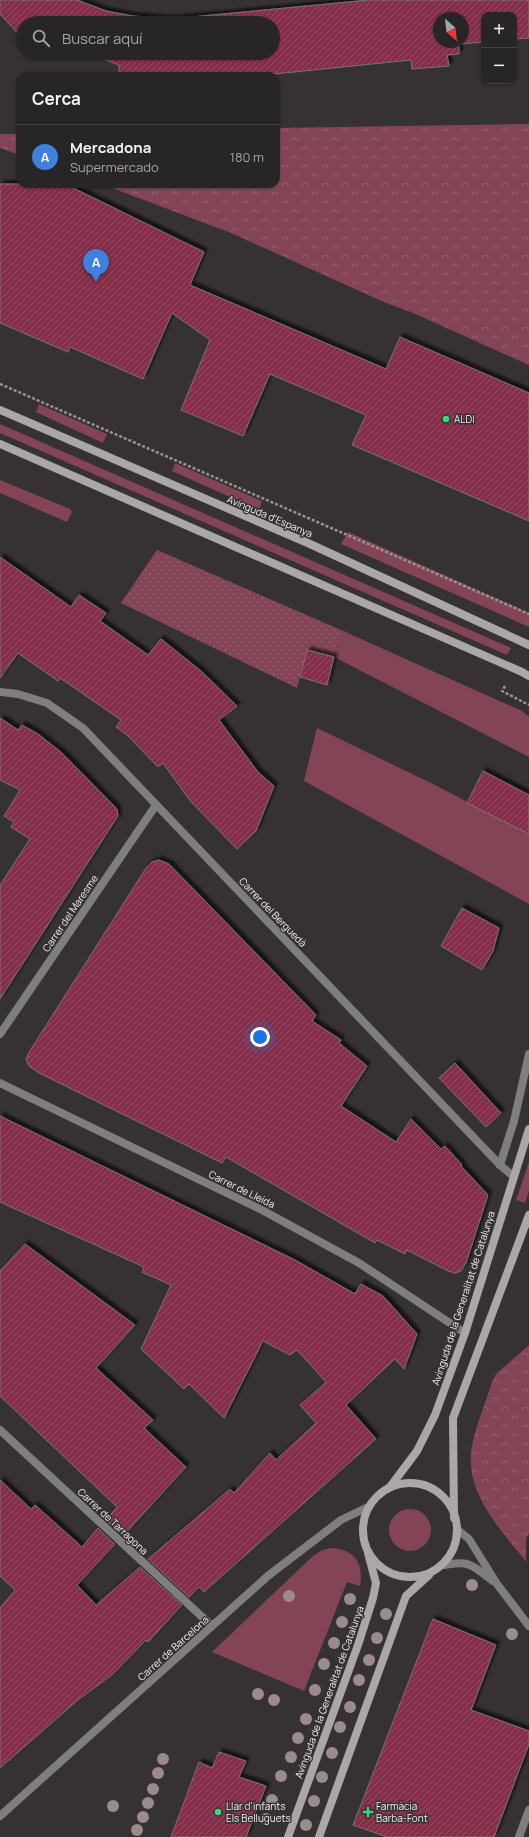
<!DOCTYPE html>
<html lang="es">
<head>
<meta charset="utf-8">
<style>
  :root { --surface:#282526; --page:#343132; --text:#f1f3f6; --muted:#a5a5a7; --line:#444243; --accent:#0b8043 }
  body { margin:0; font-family:Manrope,sans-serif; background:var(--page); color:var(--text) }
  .controls { position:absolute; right:12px; top:12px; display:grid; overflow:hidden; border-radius:8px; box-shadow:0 1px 3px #0004 }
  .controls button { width:36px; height:36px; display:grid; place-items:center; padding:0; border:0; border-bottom:1px solid var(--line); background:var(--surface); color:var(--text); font:20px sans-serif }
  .compass { position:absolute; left:433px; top:12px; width:36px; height:36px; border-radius:50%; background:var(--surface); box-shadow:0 1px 3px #0004; rotate:152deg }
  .you { position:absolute; left:260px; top:1037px; width:14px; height:14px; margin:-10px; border:3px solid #fff; border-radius:50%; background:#1a73e8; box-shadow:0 0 0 6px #1a73e833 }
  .badge { display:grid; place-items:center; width:26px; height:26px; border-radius:50%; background:var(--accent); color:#fff; font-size:13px; font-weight:700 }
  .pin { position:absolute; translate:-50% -33px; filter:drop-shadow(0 1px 2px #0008) }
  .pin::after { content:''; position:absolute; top:21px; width:14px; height:12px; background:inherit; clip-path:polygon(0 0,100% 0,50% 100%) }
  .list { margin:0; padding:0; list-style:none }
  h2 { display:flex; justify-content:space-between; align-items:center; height:52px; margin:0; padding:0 16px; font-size:17px }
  h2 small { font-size:13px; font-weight:400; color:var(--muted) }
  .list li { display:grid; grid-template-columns:26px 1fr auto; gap:12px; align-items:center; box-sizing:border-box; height:64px; padding:0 16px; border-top:1px solid var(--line) }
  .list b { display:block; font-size:15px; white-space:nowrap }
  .list p { margin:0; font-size:13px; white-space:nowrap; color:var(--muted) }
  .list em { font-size:13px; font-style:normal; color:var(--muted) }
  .icon { flex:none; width:22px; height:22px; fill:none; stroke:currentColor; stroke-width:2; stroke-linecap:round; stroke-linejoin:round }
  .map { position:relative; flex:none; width:529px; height:1837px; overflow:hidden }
  .search { position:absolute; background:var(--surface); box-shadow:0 1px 3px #0004; left:16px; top:16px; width:264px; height:44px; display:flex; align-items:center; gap:10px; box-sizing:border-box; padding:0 14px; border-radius:22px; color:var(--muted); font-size:15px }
  .panel { position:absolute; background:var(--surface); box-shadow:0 1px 3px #0004; left:16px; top:72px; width:264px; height:116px; border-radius:12px }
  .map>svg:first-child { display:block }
  .green { fill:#834556 }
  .forest { fill:url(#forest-crowns) }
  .garden { fill:url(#garden-dots) }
  .building { fill:url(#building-hatch); stroke:#797374; fill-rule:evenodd; filter:url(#shadow) }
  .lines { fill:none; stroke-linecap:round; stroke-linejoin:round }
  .path { stroke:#989495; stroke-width:2.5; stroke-dasharray:3 2; stroke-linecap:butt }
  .lane { stroke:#807d7e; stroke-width:8 }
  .street { stroke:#807d7e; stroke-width:8 }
  .secondary { stroke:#aba7a8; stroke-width:8 }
  .tree { fill:#9b8a8e }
  .poi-dot { fill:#3bd77e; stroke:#363132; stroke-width:1.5 }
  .labels { text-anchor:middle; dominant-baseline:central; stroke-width:3; stroke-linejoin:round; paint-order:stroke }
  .poi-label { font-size:10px; fill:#f1eeef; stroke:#363132; text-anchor:start }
  .street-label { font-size:10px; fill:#f1eeef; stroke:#363132 }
</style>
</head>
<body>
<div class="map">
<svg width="529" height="1837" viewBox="0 0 529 1837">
  <defs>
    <pattern id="forest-crowns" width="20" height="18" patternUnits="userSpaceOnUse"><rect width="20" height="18" fill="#834556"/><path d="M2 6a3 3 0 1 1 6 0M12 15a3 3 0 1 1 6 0" fill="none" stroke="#95606f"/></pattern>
    <pattern id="garden-dots" width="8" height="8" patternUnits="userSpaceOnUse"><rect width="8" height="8" fill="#834556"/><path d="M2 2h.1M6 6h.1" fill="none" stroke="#95606f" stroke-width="1.8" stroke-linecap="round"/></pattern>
    <pattern id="building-hatch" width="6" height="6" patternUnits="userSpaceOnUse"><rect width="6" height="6" fill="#852d4a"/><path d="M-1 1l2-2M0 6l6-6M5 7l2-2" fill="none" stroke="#974c64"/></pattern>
    <filter id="shadow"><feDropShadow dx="3.5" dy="-3.5" stdDeviation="1" flood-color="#0009"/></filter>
  </defs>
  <rect width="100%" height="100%" fill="#363132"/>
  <g class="green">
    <polygon points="39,404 107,434 103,443 36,412"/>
    <polygon points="0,424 511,648 507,655 0,433"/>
    <polygon points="175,463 262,501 259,510 172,471"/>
    <polygon points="0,480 70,509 72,512 67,522 0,493"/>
    <polygon points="348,532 529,613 529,627 341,544"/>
    <polygon points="341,630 522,711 529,717 529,757 334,657"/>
    <polygon points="317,728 433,784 529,834 529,904 304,781"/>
    <polygon points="529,1162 529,1191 525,1203 516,1200"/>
    <circle cx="410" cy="1530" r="21"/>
    <path d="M 331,1548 C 355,1549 364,1564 360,1586 L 347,1582 L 304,1691 L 212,1652 L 313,1556 L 322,1550 Z"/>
  </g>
  <g class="forest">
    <polygon points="529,124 529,365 411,312 386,303 231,233 102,184 276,184 276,128"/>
    <polygon points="0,134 20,134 20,155 0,148"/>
    <path d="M 529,1345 L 529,1534 L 526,1538 L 526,1562 C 499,1527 461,1490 473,1441 C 478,1421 486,1401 492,1382 L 496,1374 Z"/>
  </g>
  <polygon class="garden" points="157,550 341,630 334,657 307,650 297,688 121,603"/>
  <g class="building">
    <path d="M 0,0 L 77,0 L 106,11 L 133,16 L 171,19 L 369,0 L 529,0 L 529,38 L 514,39 L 514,15 L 484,15 L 484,42 L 459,44 L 459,54 L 447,55 L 449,66 L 412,69 L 411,60 L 255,76 L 119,76 L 119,65 L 87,53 L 273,53 L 273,23 L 23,23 L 23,37 L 20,36 L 0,14 ZM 439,18 L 463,18 L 463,42 L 439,42 Z"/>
    <polygon points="0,184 65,184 204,252 190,285 386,369 400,337 529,393 529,521 352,445 366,415 270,374 243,436 181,410 210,340 172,313 143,379 70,347 68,352 0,323"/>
    <polygon points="0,557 71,607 79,595 106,613 100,621 148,655 161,639 201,671 237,706 219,720 258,772 274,786 256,831 237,849 191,802 163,763 158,767 127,735 116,727 121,720 60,678 58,681 18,653 0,678"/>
    <polygon points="307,650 334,657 327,685 300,677"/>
    <polygon points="0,718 18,730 22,725 38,734 62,753 117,809 118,816 0,999 0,885 30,839 11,827 14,822 4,816 20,790 0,780"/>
    <polygon points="483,771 529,795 529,834 467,803"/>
    <polygon points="159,860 169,864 316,1015 312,1021 341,1040 339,1043 367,1066 341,1106 396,1142 411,1119 441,1149 445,1146 462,1165 461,1166 488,1195 466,1263 461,1271 455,1273 448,1271 407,1250 405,1254 377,1240 375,1243 226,1157 222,1163 39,1073 29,1066 26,1060 28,1054 40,1035 146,868 152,862"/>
    <polygon points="462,908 499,928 493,951 482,970 441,946"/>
    <polygon points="455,1063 501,1113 486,1127 439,1078"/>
    <polygon points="0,1116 295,1260 355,1294 361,1284 383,1296 417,1334 404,1369 395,1359 346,1405 376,1439 204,1592 199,1587 189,1597 148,1559 230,1489 234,1493 270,1453 276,1460 316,1423 300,1405 326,1382 297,1350 290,1355 263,1341 224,1418 189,1384 184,1389 141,1349 171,1285 142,1272 144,1267 0,1202"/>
    <polygon points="25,1244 135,1325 96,1368 153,1420 144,1428 186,1467 123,1536 106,1520 117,1507 0,1396 0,1271"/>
    <polygon points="0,1480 31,1509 35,1505 82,1547 98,1528 115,1544 77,1585 96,1605 140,1567 182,1605 148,1642 146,1640 113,1674 78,1700 0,1768 0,1608 15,1590 0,1576"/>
    <polygon points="433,1619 496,1645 471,1710 529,1731 529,1744 494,1837 387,1837 353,1825"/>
    <polygon points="219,1752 246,1761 239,1777 266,1786 246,1837 171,1837 199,1762 212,1768"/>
  </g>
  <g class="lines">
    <g class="path">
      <polyline points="0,384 529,614"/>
      <polyline points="505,686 502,691 529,705"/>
    </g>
    <polyline class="lane" points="500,1165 514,1121 529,1054"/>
    <g class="street">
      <polyline points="0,692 18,694 47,703 83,728 500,1165 513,1176"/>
      <polyline points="0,1034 156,805"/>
      <polyline points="0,1083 262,1210 359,1263 465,1333"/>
      <polyline points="0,1430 212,1626"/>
      <polyline points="458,1530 469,1539 497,1584 529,1626"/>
      <path d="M 444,1565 C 470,1560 472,1565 493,1581"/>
      <polyline points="0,1816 269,1575 341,1520 368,1507"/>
      <polyline points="519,1837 529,1810"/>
    </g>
    <g class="secondary">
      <polyline points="0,410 310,544 529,645"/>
      <polyline points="0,444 522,672 529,676"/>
      <circle cx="410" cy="1530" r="47"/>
      <polyline points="390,1487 417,1451 435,1415 465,1333 529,1129"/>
      <polyline points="454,1518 453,1418 529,1215"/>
      <polyline points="288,1837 358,1645 373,1598 376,1583 368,1553"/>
      <polyline points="319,1837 406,1596 429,1575"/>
    </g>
  </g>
  <g class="tree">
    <circle cx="472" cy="1585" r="6"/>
    <circle cx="289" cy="1596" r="6"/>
    <circle cx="350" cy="1599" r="6"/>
    <circle cx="386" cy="1614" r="6"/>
    <circle cx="342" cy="1622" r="6"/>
    <circle cx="512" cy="1634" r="6"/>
    <circle cx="377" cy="1638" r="6"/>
    <circle cx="334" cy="1643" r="6"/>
    <circle cx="369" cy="1660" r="6"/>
    <circle cx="324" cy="1664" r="6"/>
    <circle cx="359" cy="1680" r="6"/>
    <circle cx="315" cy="1690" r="6"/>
    <circle cx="258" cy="1694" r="6"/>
    <circle cx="274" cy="1700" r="6"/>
    <circle cx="350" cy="1707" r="6"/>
    <circle cx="306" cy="1719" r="6"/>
    <circle cx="340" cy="1727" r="6"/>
    <circle cx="298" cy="1738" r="6"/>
    <circle cx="332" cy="1753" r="6"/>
    <circle cx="291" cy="1757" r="6"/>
    <circle cx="163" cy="1759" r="6"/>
    <circle cx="158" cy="1773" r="6"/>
    <circle cx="281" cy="1776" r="6"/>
    <circle cx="322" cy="1777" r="6"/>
    <circle cx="153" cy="1789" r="6"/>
    <circle cx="272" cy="1800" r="6"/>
    <circle cx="314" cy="1801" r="6"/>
    <circle cx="148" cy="1803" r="6"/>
    <circle cx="113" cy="1806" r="6"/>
    <circle cx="143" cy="1817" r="6"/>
    <circle cx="266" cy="1819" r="6"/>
    <circle cx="306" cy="1825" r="6"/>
    <circle cx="137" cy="1830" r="6"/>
  </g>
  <g class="poi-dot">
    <circle cx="446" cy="419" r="4"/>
    <circle cx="218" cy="1812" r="4"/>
    <path d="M366 1806h4v4h4v4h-4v4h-4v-4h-4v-4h4z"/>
  </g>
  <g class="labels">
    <g class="poi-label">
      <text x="454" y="419">ALDI</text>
      <text x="226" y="1806">Llar d'infants<tspan x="226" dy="12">Els Belluguets</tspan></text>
      <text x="376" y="1806">Farmàcia<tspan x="376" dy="12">Barba-Font</tspan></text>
    </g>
    <g class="street-label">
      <text transform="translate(270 516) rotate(23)">Avinguda d'Espanya</text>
      <text transform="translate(273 912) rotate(46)">Carrer del Berguedà</text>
      <text transform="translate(70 913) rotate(-56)">Carrer del Maresme</text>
      <text transform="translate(242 1189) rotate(26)">Carrer de Lleida</text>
      <text transform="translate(463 1298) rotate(-72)">Avinguda de la Generalitat de Catalunya</text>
      <text transform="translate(113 1521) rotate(43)">Carrer de Tarragona</text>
      <text transform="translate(173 1648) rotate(-42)">Carrer de Barcelona</text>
      <text transform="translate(329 1692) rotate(-70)">Avinguda de la Generalitat de Catalunya</text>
    </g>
  </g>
</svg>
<div class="controls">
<button>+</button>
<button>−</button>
</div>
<svg class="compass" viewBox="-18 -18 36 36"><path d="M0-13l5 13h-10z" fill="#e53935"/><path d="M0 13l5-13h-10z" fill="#a5a5a7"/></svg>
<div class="you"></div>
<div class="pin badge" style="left:96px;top:282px;background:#3f7fe0">A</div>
<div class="search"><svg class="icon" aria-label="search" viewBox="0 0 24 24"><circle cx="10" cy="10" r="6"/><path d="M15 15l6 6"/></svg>Buscar aquí</div>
<section class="panel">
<h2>Cerca<small></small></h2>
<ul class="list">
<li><span class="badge" style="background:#3f7fe0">A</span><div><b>Mercadona</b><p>Supermercado</p></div><em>180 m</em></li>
</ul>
</section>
</div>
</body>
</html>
